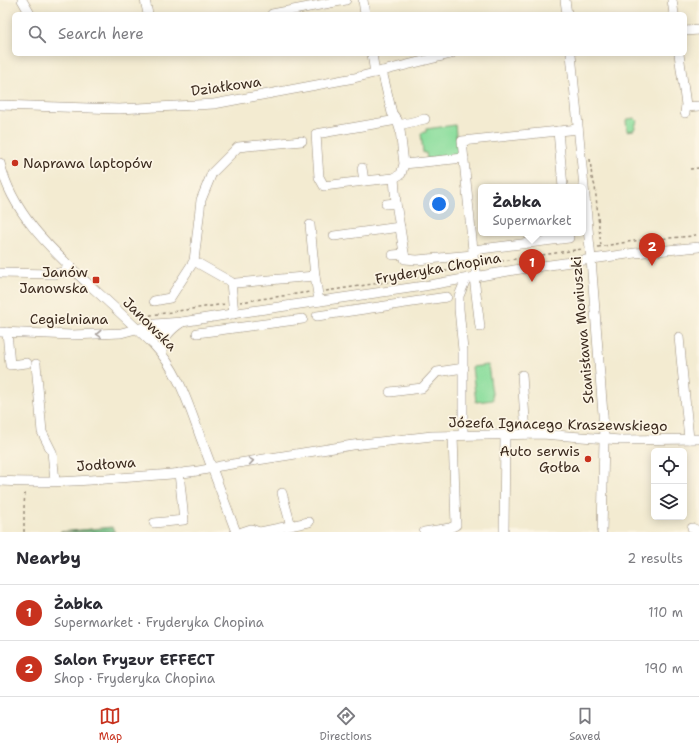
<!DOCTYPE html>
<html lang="en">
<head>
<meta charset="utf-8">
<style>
  :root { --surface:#fff; --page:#f7f7f7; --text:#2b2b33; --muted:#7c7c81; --line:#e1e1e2; --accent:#c8321e }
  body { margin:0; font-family:"Shantell Sans",sans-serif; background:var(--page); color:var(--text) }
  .controls { position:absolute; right:12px; bottom:12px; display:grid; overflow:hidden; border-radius:6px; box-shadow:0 2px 10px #0003 }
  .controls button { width:36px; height:36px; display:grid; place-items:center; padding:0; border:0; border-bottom:1px solid var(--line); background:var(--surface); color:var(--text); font:20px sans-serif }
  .you { position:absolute; left:439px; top:204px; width:14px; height:14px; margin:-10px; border:3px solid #fff; border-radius:50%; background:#1a73e8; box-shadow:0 0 0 6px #1a73e833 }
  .badge { display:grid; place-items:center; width:26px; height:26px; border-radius:50%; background:var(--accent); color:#fff; font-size:13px; font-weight:700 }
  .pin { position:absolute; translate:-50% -33px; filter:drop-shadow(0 1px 2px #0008) }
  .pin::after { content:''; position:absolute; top:21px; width:14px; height:12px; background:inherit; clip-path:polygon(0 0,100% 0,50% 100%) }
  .popup { position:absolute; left:478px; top:184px; width:108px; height:52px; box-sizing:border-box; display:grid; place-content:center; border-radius:6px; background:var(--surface); filter:drop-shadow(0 1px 3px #0005); font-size:13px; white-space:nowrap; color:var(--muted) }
  .popup b { font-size:15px; color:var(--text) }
  .popup::after { content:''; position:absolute; left:50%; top:100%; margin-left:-8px; border:8px solid transparent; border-top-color:var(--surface) }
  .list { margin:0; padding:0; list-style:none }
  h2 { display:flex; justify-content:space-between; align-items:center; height:52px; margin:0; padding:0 16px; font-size:17px }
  h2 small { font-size:13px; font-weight:400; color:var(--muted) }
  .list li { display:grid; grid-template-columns:26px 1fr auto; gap:12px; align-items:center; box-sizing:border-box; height:56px; padding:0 16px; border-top:1px solid var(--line) }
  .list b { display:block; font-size:15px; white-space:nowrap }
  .list p { margin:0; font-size:13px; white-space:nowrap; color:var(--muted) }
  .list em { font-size:13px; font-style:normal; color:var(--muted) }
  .icon { flex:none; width:22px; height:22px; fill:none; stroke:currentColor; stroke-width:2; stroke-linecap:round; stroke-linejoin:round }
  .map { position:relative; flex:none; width:699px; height:532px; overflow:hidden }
  .search { position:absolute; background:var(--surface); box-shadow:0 2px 10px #0003; left:12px; right:12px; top:12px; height:44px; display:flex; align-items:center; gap:10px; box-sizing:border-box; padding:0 14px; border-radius:6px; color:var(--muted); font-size:15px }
  .sheet { height:164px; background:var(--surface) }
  nav { display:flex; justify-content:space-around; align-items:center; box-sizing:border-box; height:56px; border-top:1px solid var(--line); background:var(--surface); font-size:11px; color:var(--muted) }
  nav a { display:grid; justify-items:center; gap:2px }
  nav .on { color:var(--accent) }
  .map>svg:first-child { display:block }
  .green { fill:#8dde9e; stroke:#64845e }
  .forest { fill:#72bd85; stroke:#567452 }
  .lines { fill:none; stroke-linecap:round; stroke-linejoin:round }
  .minor-casing { stroke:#978a78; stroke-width:10 }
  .path { stroke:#978a78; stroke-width:1.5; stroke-dasharray:3 3; stroke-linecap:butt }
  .minor { stroke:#fff; stroke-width:9 }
  .oneway { stroke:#a79f9a }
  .poi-dot { fill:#c8321e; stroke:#fcf5e5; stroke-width:1.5 }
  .labels { text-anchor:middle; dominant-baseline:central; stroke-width:3.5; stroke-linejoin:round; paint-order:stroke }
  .street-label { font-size:14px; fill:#3b2a1e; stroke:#fcf5e5 }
  .poi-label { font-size:14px; fill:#3b2a1e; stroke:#fcf5e5; text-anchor:end }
</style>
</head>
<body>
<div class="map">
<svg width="699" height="532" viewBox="0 0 699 532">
  <rect width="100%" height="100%" fill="#fcf5e5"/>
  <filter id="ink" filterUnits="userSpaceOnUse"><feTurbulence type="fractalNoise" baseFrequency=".025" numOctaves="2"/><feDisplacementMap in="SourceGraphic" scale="8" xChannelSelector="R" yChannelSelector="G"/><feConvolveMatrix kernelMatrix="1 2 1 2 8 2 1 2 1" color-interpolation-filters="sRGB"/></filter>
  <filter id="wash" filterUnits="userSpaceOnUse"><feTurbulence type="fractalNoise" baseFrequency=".012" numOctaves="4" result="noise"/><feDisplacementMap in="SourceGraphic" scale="16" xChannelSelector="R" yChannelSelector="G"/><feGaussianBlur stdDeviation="0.9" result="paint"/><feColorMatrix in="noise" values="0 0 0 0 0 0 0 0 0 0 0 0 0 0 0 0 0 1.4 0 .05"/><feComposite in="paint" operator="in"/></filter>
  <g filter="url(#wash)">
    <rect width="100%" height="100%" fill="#f3ebd1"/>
    <g class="green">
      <polygon points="634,118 637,121 634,130 627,131 626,120 628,119"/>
      <polygon points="455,125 458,155 427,159 426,153 423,153 421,133 426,132 426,129"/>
      <polygon points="488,365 493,400 476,402 472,367"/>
    </g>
    <polygon class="forest" points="112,527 115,532 60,532"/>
  </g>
  <g filter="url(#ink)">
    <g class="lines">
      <g class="minor-casing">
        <g id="minor">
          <polyline points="22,0 30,14"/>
          <polyline points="145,0 148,14"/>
          <polyline points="363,0 365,14"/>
          <polyline points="565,0 567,14"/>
          <polyline points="672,0 674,14"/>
          <polyline points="272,14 346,0"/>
          <polyline points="685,31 699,30"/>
          <polyline points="372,54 375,73"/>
          <polyline points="571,54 591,259 603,414 604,439 602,532"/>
          <polyline points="679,54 686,105 685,113"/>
          <polyline points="382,71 392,113 397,120"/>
          <polyline points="0,105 119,109 214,104 354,78 451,54"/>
          <polyline points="686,107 699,106"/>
          <polyline points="399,125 425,119"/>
          <polyline points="558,131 563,187"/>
          <path d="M 0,163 C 12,213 50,248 86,282 C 109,302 131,323 153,344 C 178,370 188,403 200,436 C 212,468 224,500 236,532"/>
          <polyline points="404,164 400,130 397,120 316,134 319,177 324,186 364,181 394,178 401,174 404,164 464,158"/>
          <polyline points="362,168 364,181"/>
          <polyline points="394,178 396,203 405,259 417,260 473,255 473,250"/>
          <polyline points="386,204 396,203"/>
          <polyline points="568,233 569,238 473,250 462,141 578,129"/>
          <polyline points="334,236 400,227"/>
          <polyline points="393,255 404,254"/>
          <polyline points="473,255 477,276"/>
          <polyline points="0,273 54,274 63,272 69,266"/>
          <polyline points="315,276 319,301"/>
          <polyline points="474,277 480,327"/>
          <polyline points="236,283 315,276 310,225"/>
          <polyline points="154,301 170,298 194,261"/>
          <polyline points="234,314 231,282 194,261 201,200 212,173 238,147 302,141"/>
          <polyline points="317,316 447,297"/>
          <polyline points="0,332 72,335 121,333 155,324 182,322 238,313 424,286 514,270 635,253 699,247"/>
          <polyline points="7,332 10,365 27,363"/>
          <polyline points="197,333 303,319"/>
          <polyline points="143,334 153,334 172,328"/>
          <polyline points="679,337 689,439"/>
          <path d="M 162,354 C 162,338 170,330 182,322"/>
          <polyline points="36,364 42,432 52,452 55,481"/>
          <polyline points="522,375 526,434"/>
          <polyline points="390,392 422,388 437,372 464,368"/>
          <polyline points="463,435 463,350 459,309 459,296 466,279"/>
          <path d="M 0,481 C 48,484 97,480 144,476 C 170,474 196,473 220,466 L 353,445 L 432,436 L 542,434 L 620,440 L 699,439"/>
          <polyline points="282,493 291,526"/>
          <polyline points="154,523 184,520 179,473"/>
          <polyline points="692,528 699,531"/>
          <polyline points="242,532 251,529 259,532"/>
          <polyline points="260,532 309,522"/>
          <polyline points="424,532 450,528 456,525 453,436"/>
          <polyline points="504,532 505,435"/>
        </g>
      </g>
      <g class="path">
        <polyline points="590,159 592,178 595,186 601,247"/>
        <polyline points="690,169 699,168"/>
        <polyline points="598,247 633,241 692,236 699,234"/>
        <polyline points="483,264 582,249"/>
        <polyline points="326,291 420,277 468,266"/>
        <polyline points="240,302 310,292"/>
        <polyline points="138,317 225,304"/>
        <polyline points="24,532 24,508 25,490"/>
      </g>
      <use href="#minor" class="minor"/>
    </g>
    <defs><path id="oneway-chevron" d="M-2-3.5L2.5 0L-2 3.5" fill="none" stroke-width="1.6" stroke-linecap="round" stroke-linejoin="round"/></defs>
    <g class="oneway">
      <use href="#oneway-chevron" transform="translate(99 334) rotate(177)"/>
      <use href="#oneway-chevron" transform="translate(251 461) rotate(-9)"/>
    </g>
  </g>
  <g class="poi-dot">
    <circle cx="15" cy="163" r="4"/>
    <rect x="92" y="276" width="8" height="8" rx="2"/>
    <circle cx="588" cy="459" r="4"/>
  </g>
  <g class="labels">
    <g class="street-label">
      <text transform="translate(226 86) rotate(-8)">Działkowa</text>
      <text transform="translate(438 268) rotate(-10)">Fryderyka Chopina</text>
      <text x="69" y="319">Cegielniana</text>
      <text transform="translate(150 324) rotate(45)">Janowska</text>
      <text transform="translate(582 330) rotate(-95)">Stanisława Moniuszki</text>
      <text transform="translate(558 424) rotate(1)">Józefa Ignacego Kraszewskiego</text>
      <text transform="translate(106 464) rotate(-4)">Jodłowa</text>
    </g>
    <g class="poi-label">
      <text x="23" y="163" text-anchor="start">Naprawa laptopów</text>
      <text x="88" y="272">Janów<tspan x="88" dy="16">Janowska</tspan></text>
      <text x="580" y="451">Auto serwis<tspan x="580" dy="16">Gołba</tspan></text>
    </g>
  </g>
</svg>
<div class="controls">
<button><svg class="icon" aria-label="locate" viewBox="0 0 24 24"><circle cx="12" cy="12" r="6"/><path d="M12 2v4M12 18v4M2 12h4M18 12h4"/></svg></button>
<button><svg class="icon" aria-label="layers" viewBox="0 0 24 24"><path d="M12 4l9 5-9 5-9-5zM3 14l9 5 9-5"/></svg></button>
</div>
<div class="you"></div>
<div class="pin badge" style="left:532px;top:282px">1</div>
<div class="popup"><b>Żabka</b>Supermarket</div>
<div class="pin badge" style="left:652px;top:266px">2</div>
<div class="search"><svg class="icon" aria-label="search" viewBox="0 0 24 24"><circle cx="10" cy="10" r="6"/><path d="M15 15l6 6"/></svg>Search here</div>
</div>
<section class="sheet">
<h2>Nearby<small>2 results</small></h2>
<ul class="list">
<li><span class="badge">1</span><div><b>Żabka</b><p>Supermarket · Fryderyka Chopina</p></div><em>110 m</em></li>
<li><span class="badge">2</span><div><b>Salon Fryzur EFFECT</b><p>Shop · Fryderyka Chopina</p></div><em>190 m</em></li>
</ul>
</section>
<nav>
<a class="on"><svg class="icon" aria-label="map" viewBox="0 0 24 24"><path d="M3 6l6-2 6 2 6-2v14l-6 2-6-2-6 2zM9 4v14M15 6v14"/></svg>Map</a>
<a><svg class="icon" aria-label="directions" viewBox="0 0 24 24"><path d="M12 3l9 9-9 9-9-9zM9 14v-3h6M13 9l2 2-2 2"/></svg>Directions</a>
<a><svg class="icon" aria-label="saved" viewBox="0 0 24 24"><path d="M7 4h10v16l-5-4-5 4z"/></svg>Saved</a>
</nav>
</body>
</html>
